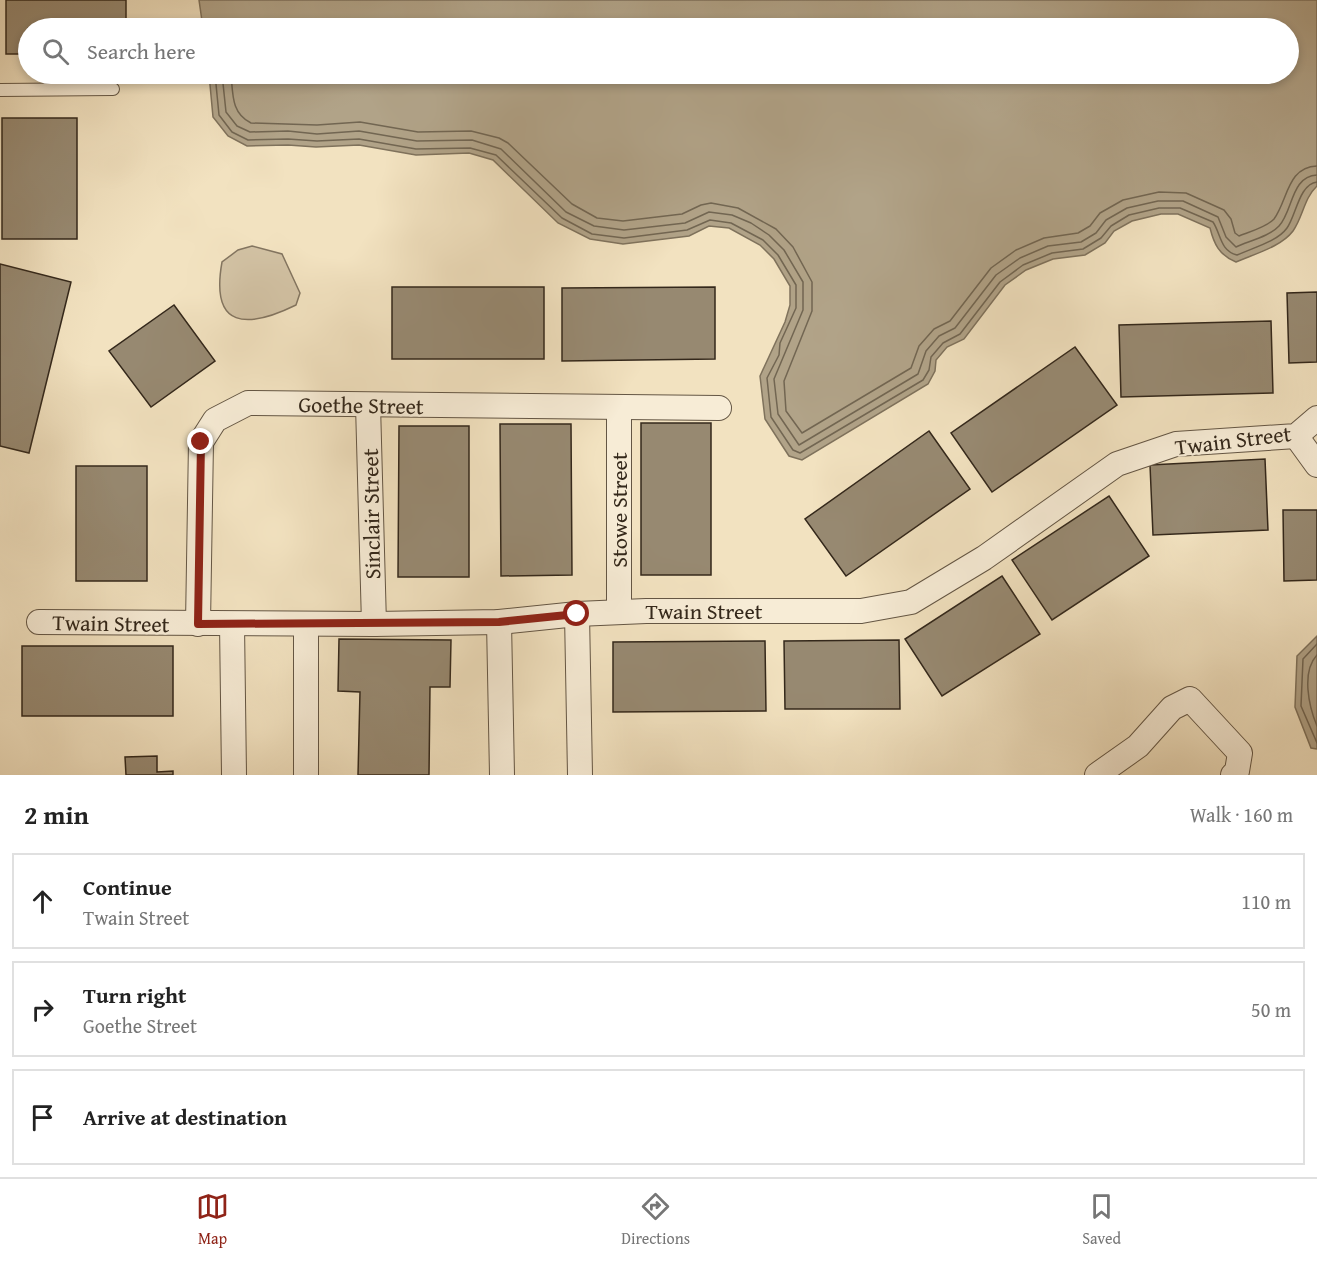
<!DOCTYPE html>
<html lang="en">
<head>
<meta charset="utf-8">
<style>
  :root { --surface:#fff; --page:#f2f2f2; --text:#222; --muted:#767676; --line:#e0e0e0; --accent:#8f2418 }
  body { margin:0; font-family:"Gentium Book Plus",serif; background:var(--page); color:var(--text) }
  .stop { position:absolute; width:18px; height:18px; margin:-14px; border:4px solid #8f2418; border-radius:50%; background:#fff }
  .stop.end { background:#8f2418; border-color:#fff; box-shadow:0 2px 6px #0008 }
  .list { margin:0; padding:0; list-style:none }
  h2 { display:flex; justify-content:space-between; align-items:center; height:78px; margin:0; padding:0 24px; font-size:26px }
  h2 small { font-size:20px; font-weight:400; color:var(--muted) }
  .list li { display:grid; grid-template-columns:39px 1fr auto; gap:18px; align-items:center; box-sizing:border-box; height:96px; margin:0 12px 12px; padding:0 12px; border:2px solid var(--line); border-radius:0px }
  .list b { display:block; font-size:22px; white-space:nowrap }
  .list p { margin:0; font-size:20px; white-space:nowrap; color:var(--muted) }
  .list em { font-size:20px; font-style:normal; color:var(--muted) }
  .icon { flex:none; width:33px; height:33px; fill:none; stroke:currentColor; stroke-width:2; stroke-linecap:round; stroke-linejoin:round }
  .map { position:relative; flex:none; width:1317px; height:775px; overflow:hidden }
  .search { position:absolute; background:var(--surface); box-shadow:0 3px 9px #0003; left:18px; right:18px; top:18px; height:66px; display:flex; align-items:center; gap:15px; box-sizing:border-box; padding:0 21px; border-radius:33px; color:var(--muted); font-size:22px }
  .sheet { height:402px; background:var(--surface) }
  nav { display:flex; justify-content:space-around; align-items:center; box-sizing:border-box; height:84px; border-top:2px solid var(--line); background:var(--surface); font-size:16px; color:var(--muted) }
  nav a { display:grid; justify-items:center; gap:3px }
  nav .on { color:var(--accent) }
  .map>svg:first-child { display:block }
  .green { fill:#d2c2a4; stroke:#837560; stroke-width:1.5 }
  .water { fill:#b1a388; stroke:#7f725c; stroke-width:1.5 }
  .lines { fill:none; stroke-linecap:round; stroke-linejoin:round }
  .shore { stroke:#726652; stroke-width:1.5 }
  .building { fill:#978971; stroke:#34281b; stroke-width:1.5 }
  .lane-casing { stroke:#645644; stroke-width:14 }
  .street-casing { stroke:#645644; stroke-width:26 }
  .lane { stroke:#f7ecd6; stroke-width:12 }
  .street { stroke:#f7ecd6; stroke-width:24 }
  .route { stroke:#8f2418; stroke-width:8 }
  .labels { text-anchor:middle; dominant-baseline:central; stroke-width:4.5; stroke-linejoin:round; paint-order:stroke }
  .street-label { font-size:22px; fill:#34281b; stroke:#f7ecd6 }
</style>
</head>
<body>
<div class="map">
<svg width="1317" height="775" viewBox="0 0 1317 775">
  <rect width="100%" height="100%" fill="#f2e2c0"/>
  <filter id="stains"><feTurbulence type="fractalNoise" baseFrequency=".00333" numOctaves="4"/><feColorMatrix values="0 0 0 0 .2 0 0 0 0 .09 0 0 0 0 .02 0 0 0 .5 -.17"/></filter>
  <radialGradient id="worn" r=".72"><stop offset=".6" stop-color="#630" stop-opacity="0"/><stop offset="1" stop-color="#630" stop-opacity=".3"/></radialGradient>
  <path class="green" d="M 252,246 L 282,254 L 300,293 L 296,305 C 247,329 210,329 222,262 L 238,250 Z"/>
  <g class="water">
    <path d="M 199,0 L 1317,0 L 1317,186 C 1304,198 1303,217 1293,231 C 1281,247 1254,254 1236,262 C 1219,255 1214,244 1210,228 L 1178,214 L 1161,214 L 1132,221 L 1114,231 L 1105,243 L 1085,255 L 1053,259 L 1026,270 L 1005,285 L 964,339 L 947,347 L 936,360 L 935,371 L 928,384 L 802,460 L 789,456 L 765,419 L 760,376 L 785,322 L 790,305 L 790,286 L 774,259 L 760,245 L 729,228 L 709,226 L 689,236 L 623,244 L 590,239 L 558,223 L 493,160 L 469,153 L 416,155 L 359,145 L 316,147 L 288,145 L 247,146 L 228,136 L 213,117 L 209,74 L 1288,74 L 1288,28 L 203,28 Z"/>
    <polygon points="1317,636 1317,749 1311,748 1295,707 1297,656"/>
  </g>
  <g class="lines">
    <g class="shore">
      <path d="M 215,74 L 219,115 L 232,132 L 248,140 L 288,139 L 317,141 L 359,139 L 416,149 L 470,148 L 496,155 L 562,218 L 592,234 L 624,238 L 687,230 L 710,220 L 731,223 L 763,240 L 778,255 L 796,285 L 796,308 L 780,343 L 779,355 L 767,378 L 771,417 L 793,450 L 800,453 L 923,380 L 929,370 L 931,357 L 943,343 L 960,334 L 1000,282 L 1023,265 L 1052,253 L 1083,249 L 1101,238 L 1111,226 L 1129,215 L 1159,208 L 1180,208 L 1213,222 C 1221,234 1220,251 1237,255 C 1252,248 1277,242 1287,228 C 1296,216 1299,184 1317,182"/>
      <path d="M 222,74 L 226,112 L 237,126 L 250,132 L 288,131 L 317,134 L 359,131 L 417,141 L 472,140 L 501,149 L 566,212 L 594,226 L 624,230 L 685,223 L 709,212 L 732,215 L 751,223 L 769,235 L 784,250 L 803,282 L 803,310 L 774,379 L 778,414 L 799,445 L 918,374 L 926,351 L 939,336 L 955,328 L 996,275 L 1020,258 L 1048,246 L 1081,242 L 1096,233 L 1106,220 L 1127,208 L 1158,201 L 1183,201 L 1218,217 L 1226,237 L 1236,247 C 1249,241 1270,236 1279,226 C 1293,211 1291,176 1317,175"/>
      <path d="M 231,74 C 233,94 231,113 251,123 L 317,125 L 360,122 L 418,132 L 471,131 L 499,138 L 508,143 L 572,204 L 597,218 L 623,221 L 682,214 L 701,205 L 711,203 L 738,208 L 776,229 L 793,247 L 812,282 L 812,311 L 784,381 L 786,411 L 802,433 L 911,368 L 919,346 L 934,329 L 950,321 L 991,268 L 1016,250 L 1044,238 L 1078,233 L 1090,226 L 1100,213 L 1123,200 L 1159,192 L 1186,193 L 1224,210 L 1231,219 L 1235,233 L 1239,236 C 1249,232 1267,227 1274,219 C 1288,200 1287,167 1317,166"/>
      <polyline points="1317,644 1303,659 1301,706 1317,743"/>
      <path d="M 1317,655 C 1301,672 1309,707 1317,726"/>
    </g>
  </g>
  <g class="building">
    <polygon points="6,0 126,0 126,28 28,28 28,54 6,54"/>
    <rect x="2" y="118" width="75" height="121"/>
    <polygon points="0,264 71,282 29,453 0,446"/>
    <rect x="392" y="287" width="152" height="72"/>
    <polygon points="715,287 715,359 562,361 562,288"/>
    <polygon points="1317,292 1317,362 1289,363 1287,293"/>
    <polygon points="174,305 215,361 151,407 109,351"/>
    <polygon points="1271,321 1273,393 1121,397 1119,325"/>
    <polygon points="1075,347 1117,405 992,492 951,433"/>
    <rect x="641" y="423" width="70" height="152"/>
    <polygon points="500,424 571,424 572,575 501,576"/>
    <polygon points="399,426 469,426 469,577 398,577"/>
    <polygon points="929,431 970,489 846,576 805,519"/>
    <polygon points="1265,459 1268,530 1153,535 1150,465"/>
    <rect x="76" y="466" width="71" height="115"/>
    <polygon points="1109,496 1149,556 1052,620 1012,560"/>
    <polygon points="1283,510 1317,510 1317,580 1284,581"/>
    <polygon points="1002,576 1040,634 942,696 905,639"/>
    <polygon points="339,639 451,640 450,687 430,687 429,775 358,775 360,692 338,691"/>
    <polygon points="899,640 900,709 785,709 784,641"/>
    <polygon points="765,641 766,711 613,712 613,642"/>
    <rect x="22" y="646" width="151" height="70"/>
    <polygon points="157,756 157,772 173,771 173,775 126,775 125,757"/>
  </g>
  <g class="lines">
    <g class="lane-casing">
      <polyline id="lane" points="0,90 113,89"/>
    </g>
    <g class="street-casing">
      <g id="street">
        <polyline points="368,405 374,624"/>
        <polyline points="619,408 619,612"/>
        <polyline points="1296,436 1317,465"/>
        <polyline points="577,614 580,775"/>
        <polyline points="39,622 374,624 499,622 577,614 646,611 861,611 911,602 984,558 1117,464 1176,444 1296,436 1317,418"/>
        <polyline points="499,622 502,775"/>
        <polyline points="198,624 201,442 215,420 248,403 719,408"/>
        <polyline points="232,624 234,775"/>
        <polyline points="306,624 306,775"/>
        <polyline points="1097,775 1138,746 1172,708 1190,699 1240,753 1237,771 1233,775"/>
      </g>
    </g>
    <use href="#lane" class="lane"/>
    <use href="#street" class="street"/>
  </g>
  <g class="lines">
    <polyline class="route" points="201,442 198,624 499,622 577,614"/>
  </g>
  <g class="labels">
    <g class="street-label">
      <text transform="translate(361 405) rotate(1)">Goethe Street</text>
      <text transform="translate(1233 440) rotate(-7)">Twain Street</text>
      <text transform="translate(619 510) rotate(-90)">Stowe Street</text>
      <text transform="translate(371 514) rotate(-91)">Sinclair Street</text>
      <text x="704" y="611">Twain Street</text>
      <text transform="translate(111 623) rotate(1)">Twain Street</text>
    </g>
  </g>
  <rect width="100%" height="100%" filter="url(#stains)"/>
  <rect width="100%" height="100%" fill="url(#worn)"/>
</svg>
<div class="stop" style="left:577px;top:614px"></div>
<div class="stop end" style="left:201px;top:442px"></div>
<div class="search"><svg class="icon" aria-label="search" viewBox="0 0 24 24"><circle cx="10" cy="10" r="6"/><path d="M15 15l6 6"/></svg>Search here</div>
</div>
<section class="sheet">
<h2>2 min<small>Walk · 160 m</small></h2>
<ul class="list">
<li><svg class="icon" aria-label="ahead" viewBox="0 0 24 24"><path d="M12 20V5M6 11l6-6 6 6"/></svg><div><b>Continue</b><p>Twain Street</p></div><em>110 m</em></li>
<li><svg class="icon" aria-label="right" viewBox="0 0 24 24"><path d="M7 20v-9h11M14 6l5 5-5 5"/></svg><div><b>Turn right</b><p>Goethe Street</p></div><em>50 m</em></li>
<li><svg class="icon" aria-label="arrive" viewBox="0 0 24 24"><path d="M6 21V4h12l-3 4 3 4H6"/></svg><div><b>Arrive at destination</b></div></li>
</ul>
</section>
<nav>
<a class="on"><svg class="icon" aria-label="map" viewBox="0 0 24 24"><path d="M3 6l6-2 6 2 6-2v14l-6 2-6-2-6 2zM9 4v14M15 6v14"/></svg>Map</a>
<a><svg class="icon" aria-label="directions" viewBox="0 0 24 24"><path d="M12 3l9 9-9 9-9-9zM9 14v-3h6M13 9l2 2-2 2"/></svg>Directions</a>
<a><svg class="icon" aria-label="saved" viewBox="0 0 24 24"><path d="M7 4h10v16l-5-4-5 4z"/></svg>Saved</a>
</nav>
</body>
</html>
